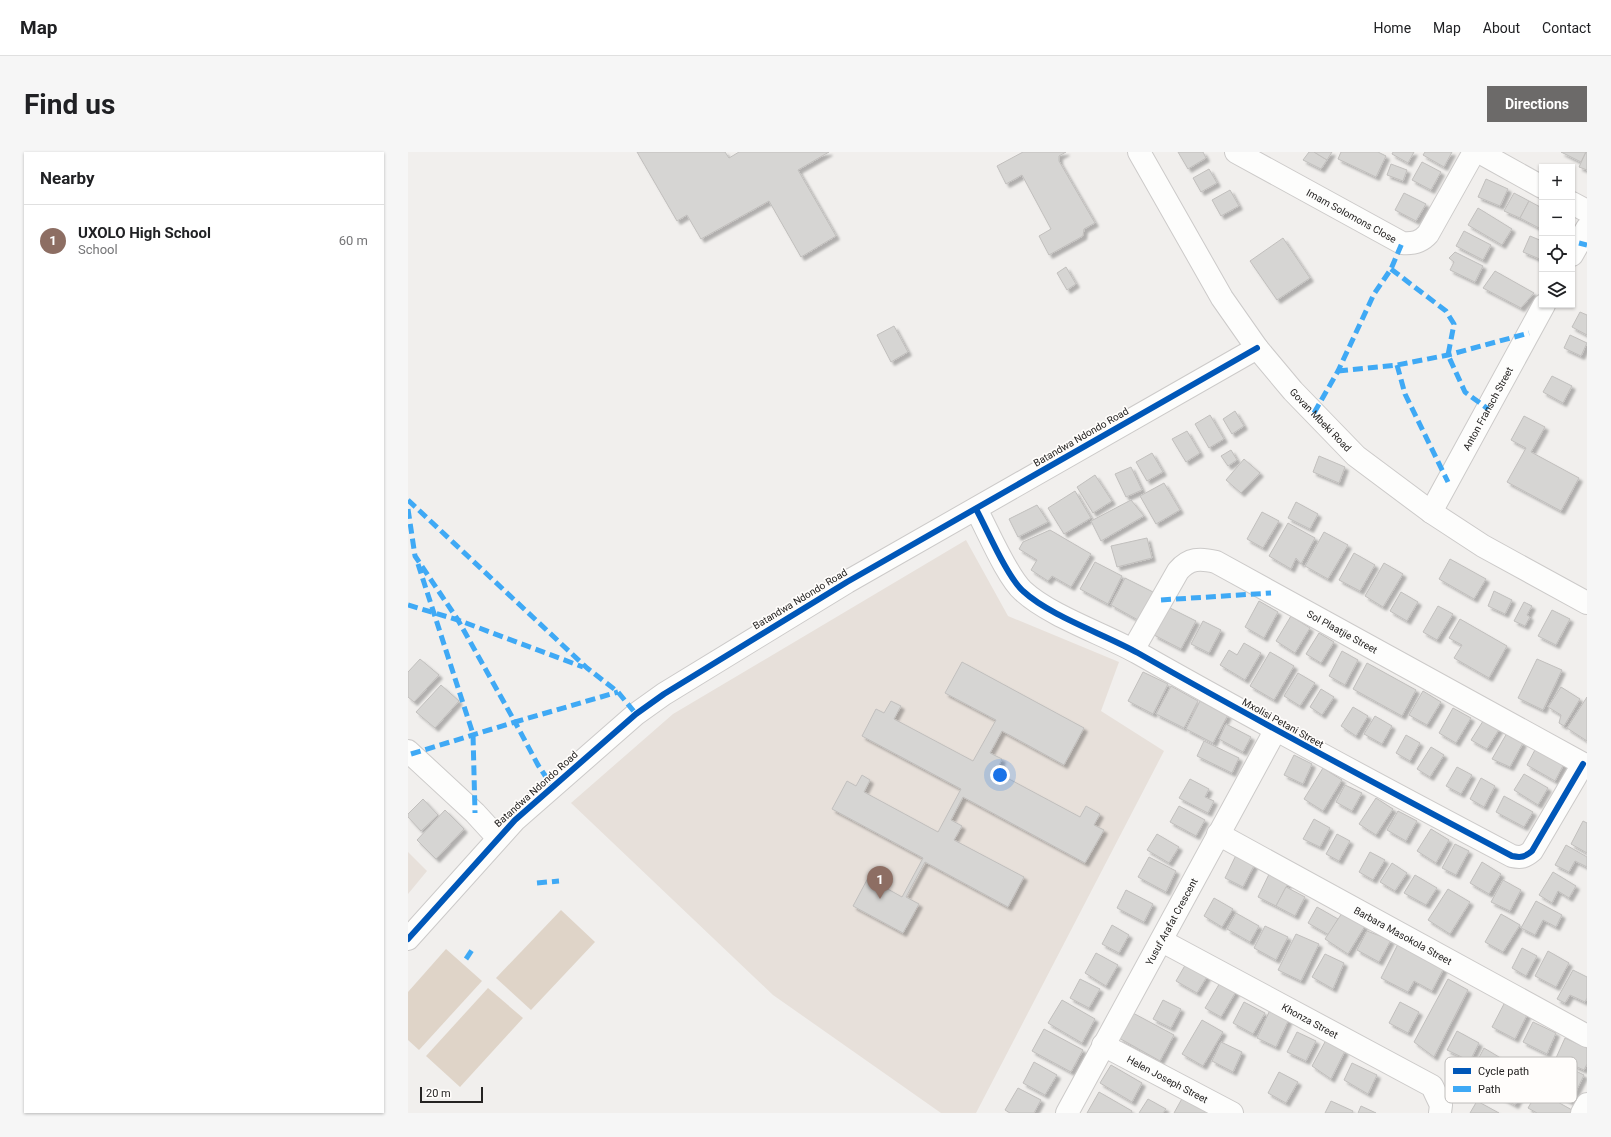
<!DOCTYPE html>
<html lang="en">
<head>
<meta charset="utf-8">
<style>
  :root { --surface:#fff; --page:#f6f6f6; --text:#202124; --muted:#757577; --line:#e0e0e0; --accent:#6c6a69 }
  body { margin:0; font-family:Roboto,sans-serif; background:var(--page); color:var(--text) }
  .controls { position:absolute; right:12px; top:12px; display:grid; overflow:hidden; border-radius:0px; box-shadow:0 1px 3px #0004 }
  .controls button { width:36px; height:36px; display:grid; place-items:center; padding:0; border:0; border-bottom:1px solid var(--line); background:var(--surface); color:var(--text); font:20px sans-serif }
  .scale { position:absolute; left:12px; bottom:10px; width:63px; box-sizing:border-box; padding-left:4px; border:2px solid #252322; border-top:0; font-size:11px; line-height:14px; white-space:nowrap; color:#252322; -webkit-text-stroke:3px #fffdfb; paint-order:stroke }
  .you { position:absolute; left:592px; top:623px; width:14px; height:14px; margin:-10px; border:3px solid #fff; border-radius:50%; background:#1a73e8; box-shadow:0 0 0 6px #1a73e833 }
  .badge { display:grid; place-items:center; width:26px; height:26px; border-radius:50%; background:var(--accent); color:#fff; font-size:13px; font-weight:700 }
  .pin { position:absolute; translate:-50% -33px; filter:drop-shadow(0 1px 2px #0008) }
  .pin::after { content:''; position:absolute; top:21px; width:14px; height:12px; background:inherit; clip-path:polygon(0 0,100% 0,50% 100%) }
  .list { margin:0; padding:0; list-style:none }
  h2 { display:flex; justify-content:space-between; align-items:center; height:52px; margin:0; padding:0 16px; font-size:17px }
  h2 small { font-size:13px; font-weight:400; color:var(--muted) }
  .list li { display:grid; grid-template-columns:26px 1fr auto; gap:12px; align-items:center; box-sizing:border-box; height:72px; padding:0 16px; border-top:1px solid var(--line) }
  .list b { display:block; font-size:15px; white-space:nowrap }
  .list p { margin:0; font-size:13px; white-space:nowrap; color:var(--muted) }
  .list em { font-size:13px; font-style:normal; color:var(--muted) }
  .icon { flex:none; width:22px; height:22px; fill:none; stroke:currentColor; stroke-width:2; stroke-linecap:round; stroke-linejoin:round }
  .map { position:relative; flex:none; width:1179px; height:961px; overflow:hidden; border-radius:0px }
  header { display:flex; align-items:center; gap:24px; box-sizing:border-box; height:56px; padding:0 20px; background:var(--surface); border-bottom:1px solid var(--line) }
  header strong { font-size:19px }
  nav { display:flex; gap:22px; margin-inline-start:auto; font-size:14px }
  .intro { display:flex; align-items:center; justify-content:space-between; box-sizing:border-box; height:96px; padding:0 24px }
  h1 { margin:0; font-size:28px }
  .button { padding:10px 18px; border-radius:0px; background:var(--accent); color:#fff; font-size:14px; font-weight:700 }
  main { display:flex; gap:24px; padding:0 24px }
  aside { flex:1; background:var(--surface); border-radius:0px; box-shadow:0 1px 3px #0004 }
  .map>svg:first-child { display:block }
  .built { fill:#e7e0da }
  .green { fill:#dfd4c8 }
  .building { fill:#d6d5d3; stroke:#c1bfbd; filter:url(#shadow) }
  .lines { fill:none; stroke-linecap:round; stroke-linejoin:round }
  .minor-casing { stroke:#cccac9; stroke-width:24 }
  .minor { stroke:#fdfdfc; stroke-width:22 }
  .quiet { stroke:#3fa9f5; stroke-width:5; stroke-dasharray:10 5; stroke-linecap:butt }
  .cycleway-casing { stroke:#fffdfb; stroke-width:8 }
  .cycleway { stroke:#0057b8; stroke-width:6 }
  .labels { text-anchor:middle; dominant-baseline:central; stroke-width:3.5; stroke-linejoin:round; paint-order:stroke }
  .street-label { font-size:10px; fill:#252322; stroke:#fffdfb }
  .key { fill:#fffdfb; stroke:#bebcba; stroke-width:1 }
  .key-label { font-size:11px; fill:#252322 }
</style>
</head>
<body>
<header>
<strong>Map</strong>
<nav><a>Home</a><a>Map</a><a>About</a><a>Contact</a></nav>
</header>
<div class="intro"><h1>Find us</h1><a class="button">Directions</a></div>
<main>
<aside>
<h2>Nearby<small></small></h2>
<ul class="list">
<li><span class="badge" style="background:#8d6e63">1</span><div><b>UXOLO High School</b><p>School</p></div><em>60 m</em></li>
</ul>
</aside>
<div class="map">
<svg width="1179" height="961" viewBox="0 0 1179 961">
  <defs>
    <filter id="shadow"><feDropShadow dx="3.5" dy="3.5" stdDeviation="1" flood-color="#0004"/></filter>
  </defs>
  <rect width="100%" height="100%" fill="#f1efed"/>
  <g class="built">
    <polygon points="558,388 600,464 711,510 693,559 756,599 568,961 533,961 365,843 163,651 265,562"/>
    <polygon points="0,700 19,719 0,742"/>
  </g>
  <g class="green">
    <polygon points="153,758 187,790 123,858 88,826"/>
    <polygon points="38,797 74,829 11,898 0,888 0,840"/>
    <polygon points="80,836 115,866 52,935 18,904"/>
  </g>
  <g class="building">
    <polygon points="229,0 317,0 321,6 331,0 421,0 390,18 428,84 393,105 361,49 293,87 279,63 269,69"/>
    <polygon points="615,0 658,0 651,4 651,9 687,71 676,77 675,84 641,103 631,84 643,77 614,23 598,32 589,14"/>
    <polygon points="770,0 795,0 798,6 780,17"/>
    <polygon points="901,0 906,0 919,8 913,17 895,8"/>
    <polygon points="906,0 924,0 919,8"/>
    <polygon points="933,0 970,0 978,4 968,25 930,7"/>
    <polygon points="985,0 1006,0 1000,11 984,2"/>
    <polygon points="1017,0 1044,0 1036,15 1015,3"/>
    <polygon points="1153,0 1178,0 1173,10"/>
    <polygon points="1178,0 1179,0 1179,18 1171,15"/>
    <polygon points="1014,10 1033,20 1023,38 1004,28"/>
    <polygon points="983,12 999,18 995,29 979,23"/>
    <polygon points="801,17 809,31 793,40 785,26"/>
    <polygon points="1078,27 1100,37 1092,54 1070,45"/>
    <polygon points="822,38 831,54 813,64 804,48"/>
    <polygon points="996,41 1018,52 1008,69 987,58"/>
    <polygon points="1106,41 1121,49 1112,66 1096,59"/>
    <polygon points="1121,49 1134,56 1134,72 1131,76 1112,66"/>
    <polygon points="1070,56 1104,77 1094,93 1060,73"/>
    <polygon points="1056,79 1083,93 1075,108 1048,94"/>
    <polygon points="1122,84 1134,89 1134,108 1115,100"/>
    <polygon points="875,86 902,126 869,148 842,109"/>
    <polygon points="1047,100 1075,114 1067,130 1042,118 1046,110 1041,106"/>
    <polygon points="658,115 668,132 659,138 649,121"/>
    <polygon points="1087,119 1126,141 1113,156 1075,136"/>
    <polygon points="1172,160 1179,163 1179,183 1164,175"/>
    <polygon points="486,174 500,200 483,210 469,183"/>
    <polygon points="1162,183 1179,191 1173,204 1156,196"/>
    <polygon points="1144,224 1164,234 1155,251 1135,240"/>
    <polygon points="827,259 836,274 824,282 815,267"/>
    <polygon points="802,263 816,287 801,296 787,272"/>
    <polygon points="1116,264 1137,275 1123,300 1171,326 1153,359 1099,330 1118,296 1103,288"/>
    <polygon points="779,279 792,301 778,310 764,287"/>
    <polygon points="823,298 829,308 820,314 813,304"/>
    <polygon points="744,301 755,320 739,329 728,310"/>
    <polygon points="911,304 937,315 931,331 905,320"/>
    <polygon points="836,307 852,321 833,341 818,328"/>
    <polygon points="723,315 734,338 718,345 707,322"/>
    <polygon points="687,323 704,349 685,361 669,335"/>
    <polygon points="756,331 772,358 748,372 732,344"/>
    <polygon points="667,339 683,366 656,382 640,356"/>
    <polygon points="723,348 736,364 693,389 683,369"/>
    <polygon points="888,350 910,362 902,377 880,366"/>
    <polygon points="629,353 640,370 610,385 601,367"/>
    <polygon points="854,360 871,369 855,396 839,387"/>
    <polygon points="880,371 907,386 893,412 888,406 883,417 861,404"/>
    <polygon points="642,378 683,402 663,435 644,424 640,429 623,418 629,408 611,397 615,390"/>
    <polygon points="916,380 940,393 920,427 897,414"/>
    <polygon points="739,386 744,406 709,415 703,394"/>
    <polygon points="946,401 967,413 952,439 931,428"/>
    <polygon points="1042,407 1078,427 1066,447 1031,427"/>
    <polygon points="687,410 714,424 700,452 672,437"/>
    <polygon points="976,411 995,422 975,455 957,444"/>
    <polygon points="717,426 745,440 730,468 703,453"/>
    <polygon points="1086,439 1104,448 1097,462 1080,454"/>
    <polygon points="993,440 1010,450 999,469 982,459"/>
    <polygon points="851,449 870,460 856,486 837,475"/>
    <polygon points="1116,450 1124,454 1119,463 1122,465 1117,474 1106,469"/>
    <polygon points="1030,454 1045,462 1029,488 1015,480"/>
    <polygon points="760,455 788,469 773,497 746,483"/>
    <polygon points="1144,458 1162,467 1148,493 1130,484"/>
    <polygon points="883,464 902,476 887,501 868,489"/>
    <polygon points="1052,467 1099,494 1081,526 1046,506 1054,493 1041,486"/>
    <polygon points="795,469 813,478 801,501 783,492"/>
    <polygon points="911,481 926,490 913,511 898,502"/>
    <polygon points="836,491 853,501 837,528 812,513 821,498 829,503"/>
    <polygon points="934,499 950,508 937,533 921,524"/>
    <polygon points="862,500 886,514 866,548 842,534"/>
    <polygon points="12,507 31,523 6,550 0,545 0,520"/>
    <polygon points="1129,507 1154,518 1135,558 1110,546"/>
    <polygon points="554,510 676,576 656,613 594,579 582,601 594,607 588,620 672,665 678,654 692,662 686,673 696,678 677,711 555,645 543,668 554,674 546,688 616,725 600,755 517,710 498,745 511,752 495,781 445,754 460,726 494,745 515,706 424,657 439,629 448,634 454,623 462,628 456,640 530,680 553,637 454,584 468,557 476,561 483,549 493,554 486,567 565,609 588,568 537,541"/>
    <polygon points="959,511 1008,538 994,564 945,537"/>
    <polygon points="735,520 760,532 745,562 720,549"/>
    <polygon points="890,521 907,531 892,554 876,544"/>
    <polygon points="33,533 51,549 27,576 8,560"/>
    <polygon points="763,534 790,549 776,576 748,562"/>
    <polygon points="1153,535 1172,547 1156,574 1151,571 1153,563 1140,555"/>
    <polygon points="913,537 926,545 914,563 902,555"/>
    <polygon points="1015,539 1033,550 1019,573 1001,563"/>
    <polygon points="1179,545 1179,589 1159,576"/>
    <polygon points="792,549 820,563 805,591 778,577"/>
    <polygon points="945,555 960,564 948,584 933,574"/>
    <polygon points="1045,556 1063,566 1048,591 1031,581"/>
    <polygon points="967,564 984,574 974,592 956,582"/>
    <polygon points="1077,566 1092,576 1079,597 1063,588"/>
    <polygon points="818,572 843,585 835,600 811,587"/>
    <polygon points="1099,581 1115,591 1102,615 1084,607"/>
    <polygon points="998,583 1012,591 1002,609 988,601"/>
    <polygon points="796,589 831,606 824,621 789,604"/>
    <polygon points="1129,594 1157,610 1147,629 1119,613"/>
    <polygon points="1023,595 1036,603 1022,625 1009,617"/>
    <polygon points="886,603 904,612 895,632 876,623"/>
    <polygon points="1049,615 1064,623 1053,642 1038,634"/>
    <polygon points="915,616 934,628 915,659 896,647"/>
    <polygon points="1116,622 1140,636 1130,653 1106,638"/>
    <polygon points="1073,626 1087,634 1076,655 1062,647"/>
    <polygon points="782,627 801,637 797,645 806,649 800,661 771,646"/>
    <polygon points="937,633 954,641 944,659 928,650"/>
    <polygon points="1096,644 1125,660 1116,675 1088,660"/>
    <polygon points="968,646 985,657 968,683 951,672"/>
    <polygon points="15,647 30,663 13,679 0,665 0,662"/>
    <polygon points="771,654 797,668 788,684 762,670"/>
    <polygon points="37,658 56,677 28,707 9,688"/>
    <polygon points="990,659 1009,669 998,689 979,678"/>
    <polygon points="906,667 922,676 912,695 895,687"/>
    <polygon points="1175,669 1179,671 1179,701 1163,692"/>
    <polygon points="1023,677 1041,688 1028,711 1009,699"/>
    <polygon points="749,682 771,695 761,711 739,698"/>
    <polygon points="929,682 942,689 931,709 918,702"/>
    <polygon points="1047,692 1061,699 1048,723 1034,716"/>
    <polygon points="1158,693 1179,705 1179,715 1167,709 1161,720 1147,713"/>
    <polygon points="830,699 849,708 835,735 817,726"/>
    <polygon points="962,700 977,708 965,728 951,720"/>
    <polygon points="741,705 768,719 758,740 730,725"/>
    <polygon points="1074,710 1093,722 1081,742 1062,731"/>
    <polygon points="984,711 999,721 987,739 972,730"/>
    <polygon points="864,716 883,726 868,754 850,745"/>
    <polygon points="1145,720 1168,734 1161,746 1150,739 1144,751 1131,743"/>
    <polygon points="1007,723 1029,736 1018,753 996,741"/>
    <polygon points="1095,728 1113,738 1102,759 1083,750"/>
    <polygon points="878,735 897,745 887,764 868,754"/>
    <polygon points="1040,737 1062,750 1042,782 1020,768"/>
    <polygon points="718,738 745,752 736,770 709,756"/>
    <polygon points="806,746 825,757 814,775 796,764"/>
    <polygon points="1128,749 1154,763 1148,775 1135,768 1127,783 1113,776"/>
    <polygon points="909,755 930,767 921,783 900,771"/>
    <polygon points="828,761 851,774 842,790 819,777"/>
    <polygon points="934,761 957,774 940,802 917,787"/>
    <polygon points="1093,762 1112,773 1095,800 1077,790"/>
    <polygon points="704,773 721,783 711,801 694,792"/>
    <polygon points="857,774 880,785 868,808 846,796"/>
    <polygon points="959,779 983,788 971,810 949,798"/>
    <polygon points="888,782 911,792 893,829 870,818"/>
    <polygon points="991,790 1037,814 1024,839 1006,829 1000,840 973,826"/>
    <polygon points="1114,796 1129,804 1118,824 1104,816"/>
    <polygon points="1140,799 1161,811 1148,835 1127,824"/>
    <polygon points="688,801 710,813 698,834 677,821"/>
    <polygon points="917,802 936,811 925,837 904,825"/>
    <polygon points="779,810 800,823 789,841 768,829"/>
    <polygon points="1165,818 1179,825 1179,846 1177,850 1162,843 1157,851 1149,847"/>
    <polygon points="672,827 692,837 681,856 662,846"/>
    <polygon points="1040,827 1060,838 1026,905 1006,890"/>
    <polygon points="813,829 829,838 813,865 797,856"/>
    <polygon points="654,848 687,867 674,891 640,871"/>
    <polygon points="755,848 773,857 763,876 745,867"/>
    <polygon points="836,850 857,861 845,882 825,871"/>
    <polygon points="992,850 1011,860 1000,881 981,871"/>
    <polygon points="1097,850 1120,861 1107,887 1084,875"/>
    <polygon points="862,858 881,867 868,895 849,886"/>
    <polygon points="725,861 766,883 752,909 711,886"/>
    <polygon points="794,868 815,880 795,914 774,902"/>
    <polygon points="1125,870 1148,881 1139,902 1115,890"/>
    <polygon points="636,877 675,898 663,920 624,899"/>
    <polygon points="1049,879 1071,891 1062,909 1039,898"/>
    <polygon points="889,880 908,889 898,909 879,900"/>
    <polygon points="1157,886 1179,896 1179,912 1176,918 1148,906"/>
    <polygon points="918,888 937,899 923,927 904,914"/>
    <polygon points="813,890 834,900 825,920 804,909"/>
    <polygon points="1076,896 1096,908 1085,928 1065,917"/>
    <polygon points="1143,907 1176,923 1163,950 1130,933"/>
    <polygon points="626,910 649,923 637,943 615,931"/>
    <polygon points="944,911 969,923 960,942 936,928"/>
    <polygon points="703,913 734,931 724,950 692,931"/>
    <polygon points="871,920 890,930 878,951 860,941"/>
    <polygon points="1099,921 1119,933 1107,953 1087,942"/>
    <polygon points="610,936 633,948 626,961 602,961 597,958"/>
    <polygon points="1130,939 1164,958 1163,961 1129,961 1120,956"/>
    <polygon points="691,940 724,959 723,961 679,961"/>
    <polygon points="776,943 802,961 766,961"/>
    <polygon points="740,947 758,957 755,961 731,961"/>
    <polygon points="923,949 945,959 944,961 917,961"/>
    <polygon points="1069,949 1091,961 1062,961"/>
    <polygon points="953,954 968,961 950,961"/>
  </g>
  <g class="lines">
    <g class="minor-casing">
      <g id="minor">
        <path id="s1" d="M 731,0 L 814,146 L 849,196 L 885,239 L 948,304 L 1023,360 L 1075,394 L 1179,451"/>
        <path id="s2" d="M 828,0 L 994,91 C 1005,92 1013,90 1020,82 L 1066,0"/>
        <polyline points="1071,0 1134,35"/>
        <polyline points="1164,51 1179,59"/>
        <polyline points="1164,103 1179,76"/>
        <path d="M 568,357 C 579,377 599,425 615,439 C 642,464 696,482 730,501 C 853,571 979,638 1104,704 C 1113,706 1117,705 1124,699 L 1175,612"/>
        <path id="s3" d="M 1023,360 L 1136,153"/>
        <path id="s4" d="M 725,498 L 770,419 C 781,406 792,406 808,410 L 1179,614"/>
        <polyline points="0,599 67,661 89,685"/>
        <path id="s5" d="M 810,682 L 1179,884"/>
        <polyline points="0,787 107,668 228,562 256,542 439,430 849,196"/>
        <path id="s6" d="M 754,789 L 1024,934 L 1033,953 L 1032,961"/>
        <path id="s7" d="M 695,893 L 824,961"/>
        <path id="s8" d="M 659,961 L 867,579"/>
        <polyline points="1174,961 1179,952"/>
      </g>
    </g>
    <use href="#minor" class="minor"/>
    <g class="quiet">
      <polyline points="1171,91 1179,93"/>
      <polyline points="983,117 1038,159 1046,172 1040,203 1057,240 1080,257"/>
      <polyline points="989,213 997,242 1040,330"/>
      <polyline points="930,219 989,213 1040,203 1121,181"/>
      <polyline points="906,261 930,219 966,142 983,117 994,91"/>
      <polyline points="0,348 179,516 210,540 228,562"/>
      <polyline points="0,357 7,404 50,468 107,570 210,540"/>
      <polyline points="10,412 65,582 67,661"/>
      <polyline points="753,448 863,441"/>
      <polyline points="0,453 50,468 175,515"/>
      <polyline points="3,602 107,570 130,613 144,634"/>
      <polyline points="129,731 151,729"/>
      <polyline points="58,807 64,798"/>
    </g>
    <g class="cycleway-casing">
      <g id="cycleway">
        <path d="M 568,357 C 579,377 599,425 615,439 C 642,464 696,482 730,501 C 853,571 979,638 1104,704 C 1113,706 1117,705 1124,699 L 1175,612"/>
        <polyline points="0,787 107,668 228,562 256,542 439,430 849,196"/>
      </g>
    </g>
    <use href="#cycleway" class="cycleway"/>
  </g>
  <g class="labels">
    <g class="street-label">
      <text stroke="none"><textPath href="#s2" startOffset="132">Imam Solomons Close</textPath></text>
      <text stroke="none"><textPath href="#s3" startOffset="118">Anton Fransch Street</textPath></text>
      <text stroke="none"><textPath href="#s1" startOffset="325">Govan Mbeki Road</textPath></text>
      <text transform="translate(673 285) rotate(-30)">Batandwa Ndondo Road</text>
      <text transform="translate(392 447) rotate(-31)">Batandwa Ndondo Road</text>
      <text stroke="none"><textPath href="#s4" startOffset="277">Sol Plaatjie Street</textPath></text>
      <text transform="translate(875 571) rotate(29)">Mxolisi Petani Street</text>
      <text transform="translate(128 637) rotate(-42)">Batandwa Ndondo Road</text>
      <text stroke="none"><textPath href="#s8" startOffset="218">Yusuf Arafat Crescent</textPath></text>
      <text stroke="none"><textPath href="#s5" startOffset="211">Barbara Masokola Street</textPath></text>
      <text stroke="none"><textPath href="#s6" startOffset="168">Khonza Street</textPath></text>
      <text stroke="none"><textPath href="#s7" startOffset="73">Helen Joseph Street</textPath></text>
    </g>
  </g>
  <rect x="1037" y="905" width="132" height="46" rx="6" class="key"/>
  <rect x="1045" y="916" width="18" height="6" fill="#0057b8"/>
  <rect x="1045" y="934" width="18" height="6" fill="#3fa9f5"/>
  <g class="key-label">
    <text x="1070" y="923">Cycle path</text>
    <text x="1070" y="941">Path</text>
  </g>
</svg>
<div class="controls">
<button>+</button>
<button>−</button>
<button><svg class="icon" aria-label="locate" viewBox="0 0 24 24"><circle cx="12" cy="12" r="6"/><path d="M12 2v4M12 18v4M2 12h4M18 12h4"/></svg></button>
<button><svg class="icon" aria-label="layers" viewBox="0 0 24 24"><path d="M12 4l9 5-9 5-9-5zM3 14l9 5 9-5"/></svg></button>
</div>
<div class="scale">20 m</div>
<div class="you"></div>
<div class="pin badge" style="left:472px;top:747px;background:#8d6e63">1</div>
</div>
</main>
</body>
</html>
